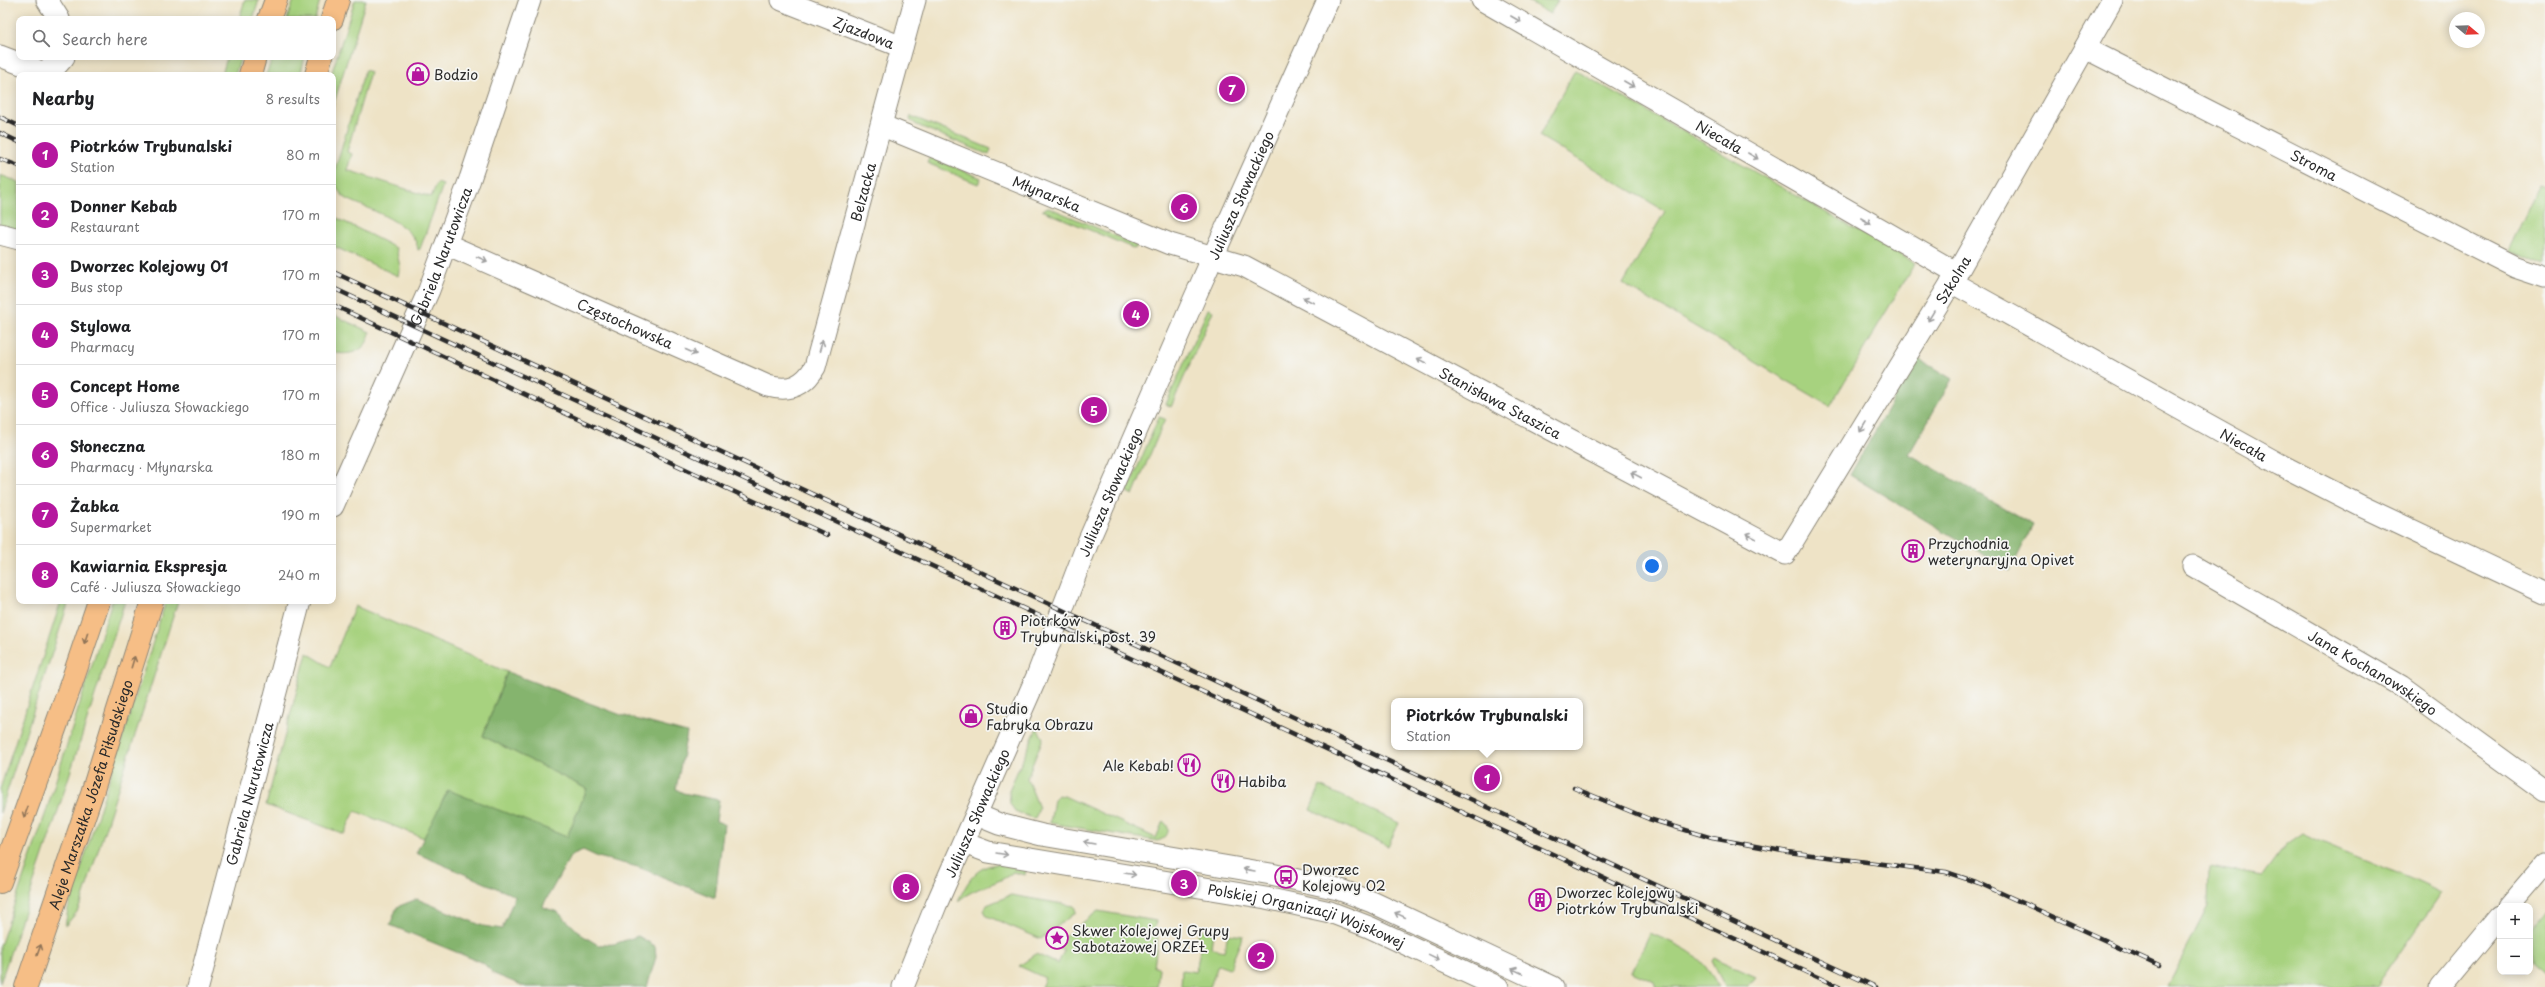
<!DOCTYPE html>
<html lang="en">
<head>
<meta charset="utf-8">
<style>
  :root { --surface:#fff; --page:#f2f2f2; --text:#202124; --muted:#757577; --line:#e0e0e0; --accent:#b5179e }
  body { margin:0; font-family:"Playpen Sans",sans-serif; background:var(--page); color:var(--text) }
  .controls { position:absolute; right:12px; bottom:12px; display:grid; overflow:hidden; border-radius:8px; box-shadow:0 2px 10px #0003 }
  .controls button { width:36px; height:36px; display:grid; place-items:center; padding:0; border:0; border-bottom:1px solid var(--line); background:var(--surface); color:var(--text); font:20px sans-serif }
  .compass { position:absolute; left:2449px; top:12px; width:36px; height:36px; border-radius:50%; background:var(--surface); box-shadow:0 2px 10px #0003; rotate:109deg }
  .you { position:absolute; left:1652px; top:566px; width:14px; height:14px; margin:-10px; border:3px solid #fff; border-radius:50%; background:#1a73e8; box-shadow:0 0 0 6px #1a73e833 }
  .badge { display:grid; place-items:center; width:26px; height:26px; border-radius:50%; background:var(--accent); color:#fff; font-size:13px; font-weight:700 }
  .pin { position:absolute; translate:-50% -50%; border:2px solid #fff; box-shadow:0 1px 4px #0006 }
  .popup { position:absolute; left:1391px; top:698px; width:192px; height:52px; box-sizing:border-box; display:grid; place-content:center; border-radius:8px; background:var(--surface); filter:drop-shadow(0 1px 3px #0005); font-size:13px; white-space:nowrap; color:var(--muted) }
  .popup b { font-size:15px; color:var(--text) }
  .popup::after { content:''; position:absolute; left:50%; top:100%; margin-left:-8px; border:8px solid transparent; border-top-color:var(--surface) }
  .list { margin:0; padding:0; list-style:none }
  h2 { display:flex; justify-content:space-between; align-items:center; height:52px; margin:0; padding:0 16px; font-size:17px }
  h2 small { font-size:13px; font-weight:400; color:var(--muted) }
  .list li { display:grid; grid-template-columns:26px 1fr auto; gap:12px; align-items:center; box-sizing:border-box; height:60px; padding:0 16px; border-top:1px solid var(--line) }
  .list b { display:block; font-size:15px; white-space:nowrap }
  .list p { margin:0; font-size:13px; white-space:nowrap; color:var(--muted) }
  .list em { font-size:13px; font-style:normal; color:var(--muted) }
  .icon { flex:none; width:22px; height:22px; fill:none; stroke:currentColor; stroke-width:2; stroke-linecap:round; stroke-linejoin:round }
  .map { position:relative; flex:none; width:2545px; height:987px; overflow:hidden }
  .search { position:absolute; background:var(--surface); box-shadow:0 2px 10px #0003; left:16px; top:16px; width:320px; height:44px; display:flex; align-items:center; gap:10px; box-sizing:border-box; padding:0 14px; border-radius:8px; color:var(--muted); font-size:15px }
  .panel { position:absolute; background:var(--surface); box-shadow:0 2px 10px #0003; left:16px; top:72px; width:320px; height:532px; border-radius:8px }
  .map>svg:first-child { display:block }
  .green { fill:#a7d27f; stroke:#697e55 }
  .forest { fill:#85b46e; stroke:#58704c }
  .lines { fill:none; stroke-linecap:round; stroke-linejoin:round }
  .minor-casing { stroke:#8c8778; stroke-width:23 }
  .major-casing { stroke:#8c8778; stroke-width:24 }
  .minor { stroke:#fff; stroke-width:21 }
  .major { stroke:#f6be86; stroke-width:22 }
  .rail-casing { stroke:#2b2b2b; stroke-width:4.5 }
  .rail { stroke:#f6f6f2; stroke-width:3; stroke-dasharray:9; stroke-linecap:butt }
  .oneway { stroke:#a0a0a0 }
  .oneway2 { stroke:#907458 }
  .labels { text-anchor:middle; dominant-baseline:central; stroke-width:3.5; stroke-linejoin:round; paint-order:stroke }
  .street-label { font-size:14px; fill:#2b2b2b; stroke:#f6f6f2 }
  .poi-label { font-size:14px; fill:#2b2b2b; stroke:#f6f6f2; text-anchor:start }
</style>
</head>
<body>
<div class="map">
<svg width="2545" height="987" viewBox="0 0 2545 987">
  <rect width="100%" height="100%" fill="#f6f6f2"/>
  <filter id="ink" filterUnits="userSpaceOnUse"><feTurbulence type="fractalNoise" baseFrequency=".025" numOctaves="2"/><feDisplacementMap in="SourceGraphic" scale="8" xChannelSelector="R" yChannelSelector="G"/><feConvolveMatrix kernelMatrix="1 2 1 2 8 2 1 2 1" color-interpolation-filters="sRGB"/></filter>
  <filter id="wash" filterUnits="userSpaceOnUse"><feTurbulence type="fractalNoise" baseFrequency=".012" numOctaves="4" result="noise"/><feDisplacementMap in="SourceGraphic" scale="16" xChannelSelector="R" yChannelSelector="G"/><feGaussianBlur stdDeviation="0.9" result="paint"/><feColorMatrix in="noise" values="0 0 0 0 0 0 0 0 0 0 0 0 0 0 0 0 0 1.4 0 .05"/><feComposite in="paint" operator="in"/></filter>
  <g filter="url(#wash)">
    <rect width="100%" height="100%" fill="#eee3c6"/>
    <g class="green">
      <polygon points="245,0 259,0 253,19 239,19"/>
      <polygon points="294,0 320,0 315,19 287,19"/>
      <polygon points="355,0 366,0 333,106 333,75 331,75"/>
      <polygon points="1526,0 1558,0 1550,14"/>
      <polygon points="227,57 241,57 235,75 222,75"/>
      <polygon points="273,57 305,57 300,75 266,75"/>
      <path d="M 365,70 L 370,72 L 347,152 L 352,154 L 347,170 L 431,197 L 437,183 L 443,185 L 420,249 L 418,250 C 416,224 368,209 347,199 C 337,192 333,182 335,169 Z"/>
      <polygon points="1575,70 1915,263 1830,406 1623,284 1665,211 1539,136"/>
      <polygon points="911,116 991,149 989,155 917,125 910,120"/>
      <polygon points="930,157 981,178 978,184 927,163"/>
      <polygon points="0,175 19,182 19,230 0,226"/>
      <polygon points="2539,186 2545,188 2545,267 2508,251"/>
      <polygon points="1048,207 1137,245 1135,249 1042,210"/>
      <polygon points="333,216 396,248 400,267 398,276 333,246"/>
      <polygon points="1208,309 1213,311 1171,407 1166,404"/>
      <path d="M 333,315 L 370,332 C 368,351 349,357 333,352 Z"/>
      <polygon points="1159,417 1165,419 1133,495 1127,492"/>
      <polygon points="61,601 69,601 0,813 0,789"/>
      <polygon points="112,601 125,601 56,817 0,983 0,946 45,815"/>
      <polygon points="166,601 178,601 82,901 77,912 65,926 68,909"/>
      <polygon points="355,606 507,672 483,736 587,789 567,837 449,791 424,838 355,811 344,834 266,805 307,653 330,667"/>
      <polygon points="1037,728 1043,738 1027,778 1039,808 1035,819 1015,811 1010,804 1009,790"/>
      <polygon points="1320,786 1399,823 1388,846 1310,810"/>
      <path d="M 1058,795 L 1064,796 L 1156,838 L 1163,821 C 1173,829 1167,839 1157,841 L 1050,823 L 1054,799 Z"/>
      <path d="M 2302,833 C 2348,855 2396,870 2441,893 L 2376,987 L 2167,987 L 2208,906 L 2209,867 L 2262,876 L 2286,844 Z"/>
      <path d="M 998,864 L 1026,869 L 1025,875 L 1013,872 C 1001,884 975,886 958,901 C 967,883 975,866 998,864 Z"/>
      <polygon points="1011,895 1074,906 1076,912 1041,939 987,916 984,910 987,905"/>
      <polygon points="1098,911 1156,921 1153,936 1158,937 1154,967 1159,968 1157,987 1041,987 1045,978 1019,966 1036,954 1058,964 1064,950 1053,945"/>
      <polygon points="2545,911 2545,974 2530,961 2530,929"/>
      <polygon points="1199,929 1213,931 1211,948 1224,951 1228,934 1243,936 1229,969 1218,965 1210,987 1181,987 1182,970 1196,972 1201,943 1197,942"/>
      <path d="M 1650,933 C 1688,950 1697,950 1719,987 L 1656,987 L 1654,982 L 1632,972 Z"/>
      <polygon points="1714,958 1756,977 1747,987 1725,987 1712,961"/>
    </g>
    <g class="forest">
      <polygon points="1917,358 1952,379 1909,454 2033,525 2010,571 1850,475"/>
      <polygon points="507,672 621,715 687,733 676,789 683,793 719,800 716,821 724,824 715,898 638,867 598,857 583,850 571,855 542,907 558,912 582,935 598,945 614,944 638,936 655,946 656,957 647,987 526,987 494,974 483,963 390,925 397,907 417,899 483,926 502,929 515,896 416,853 448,790 567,837 587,789 483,736"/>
    </g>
  </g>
  <g filter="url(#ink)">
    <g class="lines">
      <g class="minor-casing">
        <g id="minor">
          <polyline points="47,0 59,19"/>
          <path id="s1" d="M 782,0 L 902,47"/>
          <path id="s2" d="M 1482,0 L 1957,273"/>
          <path id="s3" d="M 2085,48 L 2515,267 L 2545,277"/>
          <polyline points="0,56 42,72 56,66 64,57"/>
          <path id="s4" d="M 883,126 L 1170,244 L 1244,266 L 1785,554 L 1957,273 L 2112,0"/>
          <polyline points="0,234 19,239"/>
          <path id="s5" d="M 446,244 L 768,386 C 789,392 804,386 815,367 L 915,0"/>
          <path id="s6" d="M 1951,282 L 2281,465 L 2361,506 L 2545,593"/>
          <path id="s7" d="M 333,506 L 429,290 L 470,179 L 530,0"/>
          <path id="s8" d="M 2193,566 L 2401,686 L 2545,791"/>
          <polyline points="977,815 999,824 1042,835 1271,874 1338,889 1372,902 1553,987"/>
          <path id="s9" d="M 964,843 L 988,852 L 1266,898 L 1330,912 L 1369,927 L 1498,987"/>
          <polyline points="2509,906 2545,864"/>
          <path id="s10" d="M 198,987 L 300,601"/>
          <path id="s11" d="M 903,987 L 936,905 L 1037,676 L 1088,542 L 1195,297 L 1328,0"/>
          <polyline points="2441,987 2500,916"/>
        </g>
      </g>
      <g class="major-casing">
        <g id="major">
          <polyline points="269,19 276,0"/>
          <polyline points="332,19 338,0"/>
          <polyline points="250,75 255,57"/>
          <polyline points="316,75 321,57"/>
          <polyline points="0,882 70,687 99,601"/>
          <path id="s12" d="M 26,987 L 92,793 L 152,601"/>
        </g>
      </g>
      <use href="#minor" class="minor"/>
      <use href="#major" class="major"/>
      <g class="rail-casing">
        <g id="rail">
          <polyline points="0,117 19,126"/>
          <polyline points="0,133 19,142"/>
          <polyline points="0,159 19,166"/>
          <polyline points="333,272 1876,987"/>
          <polyline points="333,288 1839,987"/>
          <polyline points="333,305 827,535"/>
          <polyline points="1574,788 1649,819 1712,838 1788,852 1946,872 1979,883 2159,965"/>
        </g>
      </g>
      <use href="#rail" class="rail"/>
    </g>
    <defs><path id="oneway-shaft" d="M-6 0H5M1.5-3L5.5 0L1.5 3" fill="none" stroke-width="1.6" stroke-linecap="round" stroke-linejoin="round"/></defs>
    <g class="oneway">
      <use href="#oneway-shaft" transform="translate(1516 19) rotate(30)"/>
      <use href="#oneway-shaft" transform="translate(1629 84) rotate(30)"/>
      <use href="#oneway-shaft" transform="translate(1753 156) rotate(30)"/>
      <use href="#oneway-shaft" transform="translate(1866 221) rotate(30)"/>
      <use href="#oneway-shaft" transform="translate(482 259) rotate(24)"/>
      <use href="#oneway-shaft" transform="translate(1308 300) rotate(-152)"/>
      <use href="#oneway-shaft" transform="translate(1931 316) rotate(121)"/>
      <use href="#oneway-shaft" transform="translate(821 346) rotate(-74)"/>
      <use href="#oneway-shaft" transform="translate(691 352) rotate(24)"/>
      <use href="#oneway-shaft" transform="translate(1422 361) rotate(-152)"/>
      <use href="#oneway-shaft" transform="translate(1863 427) rotate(121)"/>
      <use href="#oneway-shaft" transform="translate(1636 475) rotate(-152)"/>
      <use href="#oneway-shaft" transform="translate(1751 536) rotate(-152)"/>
      <use href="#oneway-shaft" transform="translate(1089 843) rotate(-170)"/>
      <use href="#oneway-shaft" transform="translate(1002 854) rotate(9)"/>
      <use href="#oneway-shaft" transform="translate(1249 870) rotate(-170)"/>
      <use href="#oneway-shaft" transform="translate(1130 874) rotate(9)"/>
      <use href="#oneway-shaft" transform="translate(1400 915) rotate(-155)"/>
      <use href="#oneway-shaft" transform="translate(1434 957) rotate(26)"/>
      <use href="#oneway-shaft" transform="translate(1517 971) rotate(-155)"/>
    </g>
    <g class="oneway2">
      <use href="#oneway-shaft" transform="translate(86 638) rotate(108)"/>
      <use href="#oneway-shaft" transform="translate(133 662) rotate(-73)"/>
      <use href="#oneway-shaft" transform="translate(26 812) rotate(110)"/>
      <use href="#oneway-shaft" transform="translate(39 950) rotate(-70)"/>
    </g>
  </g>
  <defs>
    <g id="shop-ring" transform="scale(1.15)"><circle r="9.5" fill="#f6f6f2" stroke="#b5179e" stroke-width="1.5"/><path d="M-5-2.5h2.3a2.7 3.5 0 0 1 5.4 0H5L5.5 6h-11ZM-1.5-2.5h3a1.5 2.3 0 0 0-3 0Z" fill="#b5179e"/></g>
    <g id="building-ring" transform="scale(1.15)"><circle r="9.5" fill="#f6f6f2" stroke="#b5179e" stroke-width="1.5"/><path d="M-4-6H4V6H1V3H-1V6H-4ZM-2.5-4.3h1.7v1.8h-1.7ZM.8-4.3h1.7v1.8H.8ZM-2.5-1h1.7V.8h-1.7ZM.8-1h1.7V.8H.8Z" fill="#b5179e"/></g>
    <g id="restaurant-ring" transform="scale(1.15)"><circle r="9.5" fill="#f6f6f2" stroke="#b5179e" stroke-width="1.5"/><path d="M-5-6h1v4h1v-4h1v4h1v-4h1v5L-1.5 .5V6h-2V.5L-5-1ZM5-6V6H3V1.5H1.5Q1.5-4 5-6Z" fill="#b5179e"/></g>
    <g id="bus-ring" transform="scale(1.15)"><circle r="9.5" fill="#f6f6f2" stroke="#b5179e" stroke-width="1.5"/><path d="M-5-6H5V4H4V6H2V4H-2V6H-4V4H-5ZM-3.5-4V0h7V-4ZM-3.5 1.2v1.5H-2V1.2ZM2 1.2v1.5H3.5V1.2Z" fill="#b5179e"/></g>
    <g id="sight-ring" transform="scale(1.15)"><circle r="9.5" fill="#f6f6f2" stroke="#b5179e" stroke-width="1.5"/><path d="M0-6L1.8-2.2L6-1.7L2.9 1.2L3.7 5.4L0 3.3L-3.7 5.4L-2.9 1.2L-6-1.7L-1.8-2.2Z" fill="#b5179e"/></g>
  </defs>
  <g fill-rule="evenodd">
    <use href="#shop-ring" x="418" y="74"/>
    <use href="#building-ring" x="1913" y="551"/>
    <use href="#building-ring" x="1005" y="628"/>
    <use href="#shop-ring" x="971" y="716"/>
    <use href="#restaurant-ring" x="1189" y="765"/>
    <use href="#restaurant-ring" x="1223" y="781"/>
    <use href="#bus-ring" x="1286" y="877"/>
    <use href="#building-ring" x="1540" y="900"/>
    <use href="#sight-ring" x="1057" y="938"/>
  </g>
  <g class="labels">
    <g class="street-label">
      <text stroke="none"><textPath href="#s1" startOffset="88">Zjazdowa</textPath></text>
      <text stroke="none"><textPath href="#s2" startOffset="274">Niecała</textPath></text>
      <text stroke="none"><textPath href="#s3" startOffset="257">Stroma</textPath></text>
      <text stroke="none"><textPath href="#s5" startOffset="589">Belzacka</textPath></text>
      <text stroke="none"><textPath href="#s4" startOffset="177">Młynarska</textPath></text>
      <text stroke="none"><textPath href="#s11" startOffset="861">Juliusza Słowackiego</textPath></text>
      <text stroke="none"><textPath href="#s7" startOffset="272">Gabriela Narutowicza</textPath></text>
      <text stroke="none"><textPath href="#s4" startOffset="1322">Szkolna</textPath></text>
      <text stroke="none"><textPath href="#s5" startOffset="196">Częstochowska</textPath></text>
      <text stroke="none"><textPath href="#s4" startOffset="678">Stanisława Staszica</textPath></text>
      <text stroke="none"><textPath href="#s6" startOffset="335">Niecała</textPath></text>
      <text stroke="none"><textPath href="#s11" startOffset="537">Juliusza Słowackiego</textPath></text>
      <text stroke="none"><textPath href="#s8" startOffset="209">Jana Kochanowskiego</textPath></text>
      <text stroke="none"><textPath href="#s12" startOffset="203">Aleje Marszałka Józefa Piłsudskiego</textPath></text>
      <text stroke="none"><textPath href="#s10" startOffset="200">Gabriela Narutowicza</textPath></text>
      <text stroke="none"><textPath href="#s11" startOffset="189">Juliusza Słowackiego</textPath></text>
      <text stroke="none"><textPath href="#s9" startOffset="351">Polskiej Organizacji Wojskowej</textPath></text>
    </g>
    <g class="poi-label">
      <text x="434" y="74">Bodzio</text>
      <text x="1928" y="543">Przychodnia<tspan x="1928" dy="16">weterynaryjna Opivet</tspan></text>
      <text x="1020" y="620">Piotrków<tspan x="1020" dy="16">Trybunalski post. 39</tspan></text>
      <text x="986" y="708">Studio<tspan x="986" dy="16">Fabryka Obrazu</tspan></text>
      <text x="1174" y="765" text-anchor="end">Ale Kebab!</text>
      <text x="1238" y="781">Habiba</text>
      <text x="1302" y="869">Dworzec<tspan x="1302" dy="16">Kolejowy 02</tspan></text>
      <text x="1556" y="892">Dworzec kolejowy<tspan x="1556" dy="16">Piotrków Trybunalski</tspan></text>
      <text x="1072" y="930">Skwer Kolejowej Grupy<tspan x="1072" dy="16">Sabotażowej ORZEŁ</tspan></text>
    </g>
  </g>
</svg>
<div class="controls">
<button>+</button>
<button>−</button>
</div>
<svg class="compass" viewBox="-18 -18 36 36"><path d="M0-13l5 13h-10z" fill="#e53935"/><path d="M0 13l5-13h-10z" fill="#757577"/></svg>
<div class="you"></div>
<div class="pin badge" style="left:1487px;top:778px">1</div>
<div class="popup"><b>Piotrków Trybunalski</b>Station</div>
<div class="pin badge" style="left:1261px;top:956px">2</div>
<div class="pin badge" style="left:1184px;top:883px">3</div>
<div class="pin badge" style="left:1136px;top:314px">4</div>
<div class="pin badge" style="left:1094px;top:410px">5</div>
<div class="pin badge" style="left:1184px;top:207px">6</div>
<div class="pin badge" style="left:1232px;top:89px">7</div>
<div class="pin badge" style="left:906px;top:887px">8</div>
<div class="search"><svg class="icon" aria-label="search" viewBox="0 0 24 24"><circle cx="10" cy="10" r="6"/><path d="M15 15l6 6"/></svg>Search here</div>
<section class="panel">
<h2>Nearby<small>8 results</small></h2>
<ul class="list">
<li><span class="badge">1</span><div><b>Piotrków Trybunalski</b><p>Station</p></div><em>80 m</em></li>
<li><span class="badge">2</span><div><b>Donner Kebab</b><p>Restaurant</p></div><em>170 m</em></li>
<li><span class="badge">3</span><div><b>Dworzec Kolejowy 01</b><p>Bus stop</p></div><em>170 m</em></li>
<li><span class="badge">4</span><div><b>Stylowa</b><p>Pharmacy</p></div><em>170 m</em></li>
<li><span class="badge">5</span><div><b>Concept Home</b><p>Office · Juliusza Słowackiego</p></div><em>170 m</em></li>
<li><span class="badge">6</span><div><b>Słoneczna</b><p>Pharmacy · Młynarska</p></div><em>180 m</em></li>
<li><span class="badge">7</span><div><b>Żabka</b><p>Supermarket</p></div><em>190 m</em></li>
<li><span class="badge">8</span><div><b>Kawiarnia Ekspresja</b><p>Café · Juliusza Słowackiego</p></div><em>240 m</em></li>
</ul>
</section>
</div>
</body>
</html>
